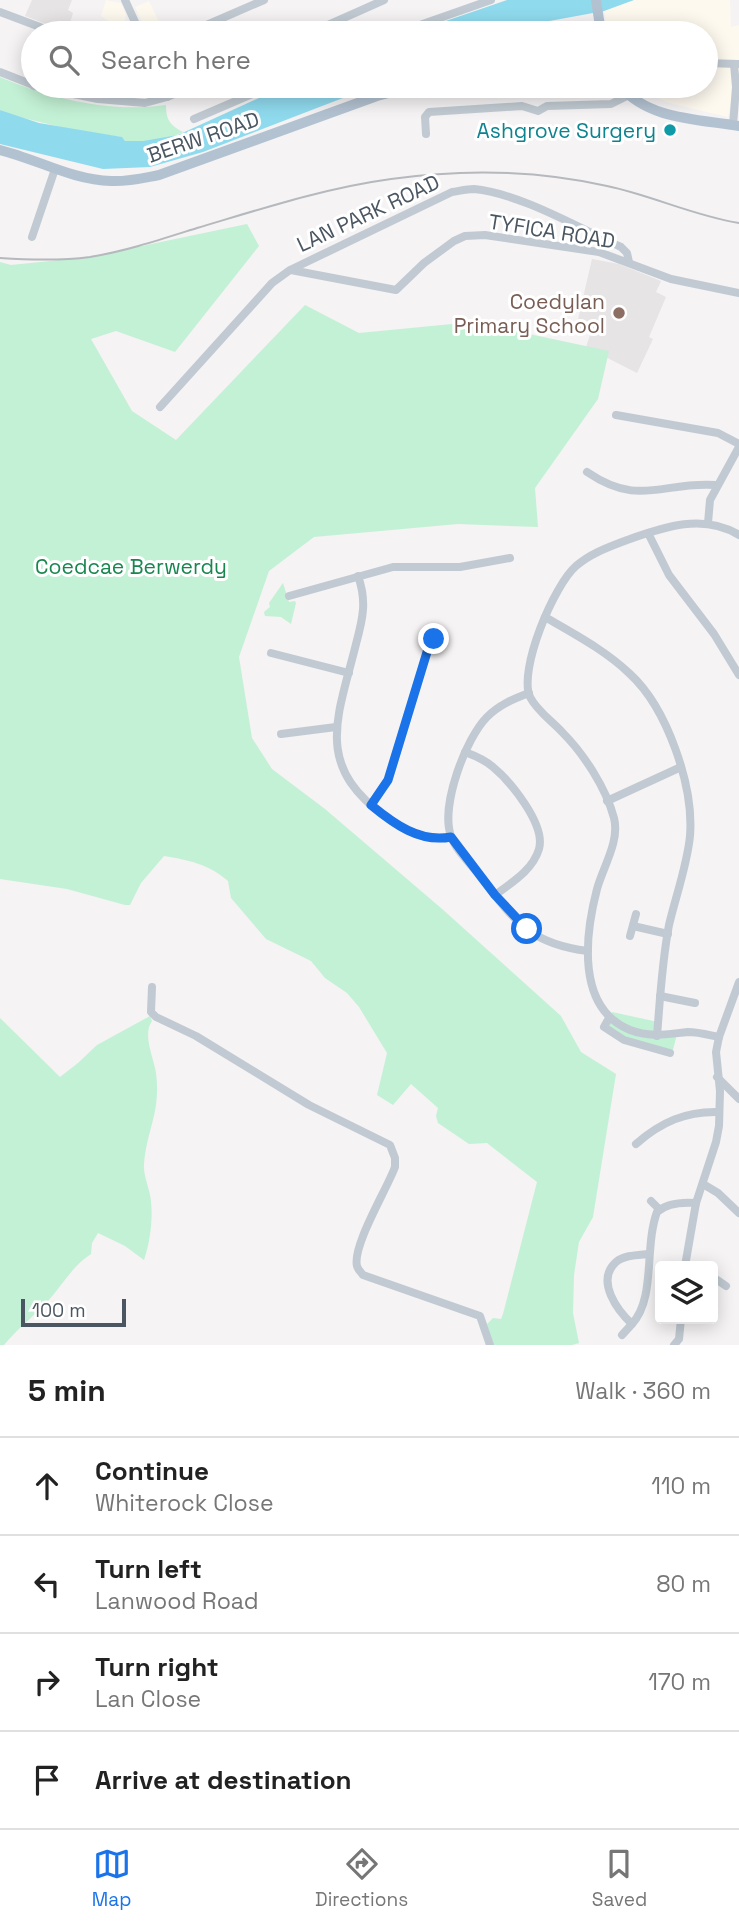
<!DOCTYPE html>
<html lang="en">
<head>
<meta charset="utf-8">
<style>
  :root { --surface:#fff; --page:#f2f2f2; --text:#222; --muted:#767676; --line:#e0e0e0; --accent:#1a73e8 }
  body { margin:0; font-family:"Space Grotesk",sans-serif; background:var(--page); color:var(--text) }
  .controls { position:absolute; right:21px; bottom:21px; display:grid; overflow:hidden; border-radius:7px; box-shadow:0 4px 18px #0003 }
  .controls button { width:63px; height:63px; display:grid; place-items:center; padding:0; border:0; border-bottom:2px solid var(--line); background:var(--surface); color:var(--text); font:35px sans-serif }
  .scale { position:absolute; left:21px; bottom:18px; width:105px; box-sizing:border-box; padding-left:7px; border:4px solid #4a5661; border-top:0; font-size:19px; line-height:24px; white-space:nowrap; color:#4a5661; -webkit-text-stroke:5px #fff; paint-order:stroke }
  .stop { position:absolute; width:21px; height:21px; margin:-16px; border:5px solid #1a73e8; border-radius:50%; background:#fff }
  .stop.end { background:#1a73e8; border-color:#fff; box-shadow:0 2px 7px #0008 }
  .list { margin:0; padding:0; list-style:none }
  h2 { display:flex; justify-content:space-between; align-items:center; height:91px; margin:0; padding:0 28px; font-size:30px }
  h2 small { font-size:23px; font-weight:400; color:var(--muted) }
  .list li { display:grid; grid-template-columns:46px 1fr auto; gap:21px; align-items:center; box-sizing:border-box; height:98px; padding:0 28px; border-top:2px solid var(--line) }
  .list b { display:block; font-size:26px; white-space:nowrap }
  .list p { margin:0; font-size:23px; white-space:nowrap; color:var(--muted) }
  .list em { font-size:23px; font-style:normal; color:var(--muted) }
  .icon { flex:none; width:38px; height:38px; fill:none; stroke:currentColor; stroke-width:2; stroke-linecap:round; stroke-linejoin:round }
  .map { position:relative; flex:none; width:739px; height:1345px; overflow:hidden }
  .search { position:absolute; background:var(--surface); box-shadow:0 4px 18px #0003; left:21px; right:21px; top:21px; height:77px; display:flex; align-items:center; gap:18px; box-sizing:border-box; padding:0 24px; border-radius:38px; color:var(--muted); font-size:26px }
  .sheet { height:483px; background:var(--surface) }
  nav { display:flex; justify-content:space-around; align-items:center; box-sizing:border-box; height:98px; border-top:2px solid var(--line); background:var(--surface); font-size:19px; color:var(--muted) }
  nav a { display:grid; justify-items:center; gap:4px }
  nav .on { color:var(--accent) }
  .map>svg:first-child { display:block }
  .commercial { fill:#fdf9ef }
  .education { fill:#e6e4e5 }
  .green { fill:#c3f1d5 }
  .water { fill:#90daee }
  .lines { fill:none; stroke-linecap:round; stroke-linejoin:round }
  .minor { stroke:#c1cad2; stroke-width:8 }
  .major { stroke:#b3c2d1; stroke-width:10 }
  .rail { stroke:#b5b8bd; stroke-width:2 }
  .route { stroke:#1a73e8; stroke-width:9 }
  .culture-dot { fill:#0f9aa8; stroke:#fff; stroke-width:2.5 }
  .education-dot { fill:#8d6e63; stroke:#fff; stroke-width:2.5 }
  .labels { text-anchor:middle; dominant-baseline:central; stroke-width:6; stroke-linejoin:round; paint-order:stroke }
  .culture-label { font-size:21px; fill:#0d838f; stroke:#fff; text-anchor:end }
  .street-label { font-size:21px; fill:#4a5661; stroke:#fff }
  .education-label { font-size:21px; fill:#785e54; stroke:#fff; text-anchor:end }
  .park-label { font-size:21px; fill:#17864f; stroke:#fff }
</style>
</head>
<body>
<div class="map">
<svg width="739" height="1345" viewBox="0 0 739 1345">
  <rect width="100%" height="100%" fill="#f5f3f3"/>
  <g class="commercial">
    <polygon points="106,0 121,3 126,15 122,33 104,33 107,20 101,16"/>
    <polygon points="634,0 730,0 731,27 739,25 739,101 731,102 728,117 669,103 631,86 706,86 706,33 607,33 604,11"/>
    <polygon points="149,1 153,9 164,33 147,33 135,7"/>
  </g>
  <g class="education">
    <polygon points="32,0 72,0 68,10 73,13 67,32 25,16"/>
    <polygon points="592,259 619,264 661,281 656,292 666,297 649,337 653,339 637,373 586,347 591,332 576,328"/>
  </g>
  <g class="green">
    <path d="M 0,77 C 52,99 109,113 166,105 C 166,120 170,125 183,132 C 165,141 145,142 125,141 L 121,137 L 77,131 L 7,114 L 0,110 Z"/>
    <path d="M 247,224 L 259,246 L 175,352 L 116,331 L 91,339 L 132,411 L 176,440 L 305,305 L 359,333 L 473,322 L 609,351 L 598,399 L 535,488 L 538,527 L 458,524 L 314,537 L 269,571 L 239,657 L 252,738 L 272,769 L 325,809 L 441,908 L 561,1016 L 581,1052 L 616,1074 L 593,1217 L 579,1242 L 574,1275 L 573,1313 L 579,1343 L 572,1345 L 493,1345 L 487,1324 L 493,1318 L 501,1319 L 503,1314 L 537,1182 L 487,1143 L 469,1144 L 438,1123 L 436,1116 L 438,1108 L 411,1084 L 393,1105 L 377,1095 L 387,1053 L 359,1007 L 347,993 L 325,978 L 311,961 L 266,939 L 231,898 L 228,881 C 209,864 188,860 164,856 L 141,883 L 130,905 L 125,905 L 67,889 L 0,879 L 0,262 L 11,265 L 89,257 Z"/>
    <polygon points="283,583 289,602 295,601 296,603 291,624 281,617 265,616 264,612 270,607 269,603"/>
    <polygon points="612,1012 658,1022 657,1036 677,1034 673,1050 670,1053 608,1031"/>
    <path d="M 150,1016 L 152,1021 C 142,1035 154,1058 156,1073 C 161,1112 147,1129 144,1164 C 143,1176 150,1189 151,1201 C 153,1220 150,1242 144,1260 L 125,1246 L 98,1233 L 92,1243 L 91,1254 C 72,1266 62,1286 47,1302 C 33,1317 17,1329 4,1345 L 0,1345 L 0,1018 L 60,1077 L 78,1063 L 97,1045 Z"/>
  </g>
  <g class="water">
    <polygon points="507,0 634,0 604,11 533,24 503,33 411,33"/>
    <polygon points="285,86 374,86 203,152 150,167 103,169 0,144 0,110 39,123 122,137 125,141 143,141 178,135"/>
  </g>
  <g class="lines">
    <g class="minor">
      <polyline points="125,0 140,33"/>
      <polyline points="0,12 56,33"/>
      <polyline points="188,33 264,0"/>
      <polyline points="310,33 384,0"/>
      <polyline points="397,33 491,0"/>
      <polyline points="706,63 738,64"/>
      <polyline points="0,72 33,85"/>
      <polyline points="34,86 98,99 145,103 167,97 192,86"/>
      <polyline points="163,86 167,97"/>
      <polyline points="194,119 271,86"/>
      <polyline points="733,125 736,87 734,64"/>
      <polyline points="426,134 425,117 429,112 522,106 538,111 547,106 611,104 629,95"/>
      <polyline points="32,237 55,169"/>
      <polyline points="291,270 396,290 424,263 454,241 465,236 485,235 599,252 671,279 739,293"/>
      <path d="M 160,407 L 272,283 L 290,270 L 452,192 C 459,191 467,189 474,189 C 519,193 579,228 621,247 L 627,253 L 629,262"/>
      <polyline points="616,415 718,433 739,444"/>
      <path d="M 587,472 C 640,508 662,481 716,485"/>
      <polyline points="708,523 710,500 739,447"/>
      <polyline points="648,533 669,575 714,634 739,675"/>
      <path d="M 358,576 C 367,601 363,618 356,644 C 338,717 313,765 386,817 C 404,831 428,842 451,837"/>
      <polyline points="289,596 393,567 460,567 510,558"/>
      <path d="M 545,617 C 574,634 605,650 630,674 C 667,708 694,786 690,836 C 687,866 676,895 669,925 C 662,961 660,999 657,1036"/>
      <circle cx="432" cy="635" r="4.5"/>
      <polyline points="271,653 349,673"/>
      <path d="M 529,693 C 513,699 499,705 487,717 C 466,738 440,806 451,836 C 456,851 470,863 479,875 C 514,920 529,944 588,951"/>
      <polyline points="281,734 336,727"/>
      <path d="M 465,752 C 476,756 485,760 493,767 C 511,782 546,825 539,849 C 533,870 511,883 495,895"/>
      <polyline points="607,801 681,767"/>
      <polyline points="371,805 388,781 431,639"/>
      <polyline points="633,926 668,934"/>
      <polyline points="630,936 636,914"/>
      <path d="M 152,987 L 151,1012 L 156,1017 L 196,1036 L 309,1105 L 390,1145 L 395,1158 L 395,1167 C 387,1189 352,1246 357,1266 C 358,1270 360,1271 363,1275 L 480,1316 L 490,1345"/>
      <polyline points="660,996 695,1003"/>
      <polyline points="609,1018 604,1027 624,1040 670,1053"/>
      <path d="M 719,1037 C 709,1035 698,1032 688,1032 C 667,1034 651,1038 630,1030 C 576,1008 585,935 597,889 C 603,867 620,841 614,818 C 606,788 584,754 562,732 C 552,721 537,711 530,697 C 518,670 554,585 576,566 C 591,553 609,547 627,540 C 664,527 703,513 739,535"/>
      <polyline points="717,1077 739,1099"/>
      <path d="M 636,1144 C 661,1122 686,1111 719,1112"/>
      <polyline points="703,1184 718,1193 739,1213"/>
      <polyline points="651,1201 659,1209"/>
      <path d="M 648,1254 C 638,1255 624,1255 616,1262 C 595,1281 618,1311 632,1324 C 656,1298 644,1247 657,1212 C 667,1203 682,1202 696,1203"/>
      <polyline points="685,1266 696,1203 716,1142 719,1126 720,1091 716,1052 719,1037 739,982"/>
      <polyline points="713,1277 726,1286"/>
      <polyline points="622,1335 632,1324"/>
      <polyline points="674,1345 679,1339 681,1319"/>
    </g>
    <g class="major">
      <polyline points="596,0 601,33"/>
      <path d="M 620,86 C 649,120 698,119 739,126"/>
      <path d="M 0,150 C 37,159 72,180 111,181 C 127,182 143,178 159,175 L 377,96 L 416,86"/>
    </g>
    <path class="rail" d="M 0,258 C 30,260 60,261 90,257 C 126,251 162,239 197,228 C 261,209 325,188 391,179 C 463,169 536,170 607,186 C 651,195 694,216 739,223"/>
  </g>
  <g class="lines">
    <path class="route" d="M 434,639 L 431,639 L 388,780 L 371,805 C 394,824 420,843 451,837 L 495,895 L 527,929"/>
  </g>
  <circle class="culture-dot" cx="670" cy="130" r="7"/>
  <circle class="education-dot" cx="619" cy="313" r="7"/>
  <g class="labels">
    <g class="culture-label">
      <text x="656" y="130">Ashgrove Surgery</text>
    </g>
    <g class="street-label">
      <text transform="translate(203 137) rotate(-19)">BERW ROAD</text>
      <text transform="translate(368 213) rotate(-25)">LAN PARK ROAD</text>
      <text transform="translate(552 231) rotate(9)">TYFICA ROAD</text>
    </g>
    <g class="education-label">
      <text x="605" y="301">Coedylan<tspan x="605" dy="24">Primary School</tspan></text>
    </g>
    <g class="park-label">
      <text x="131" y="566">Coedcae Berwerdy</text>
    </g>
  </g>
</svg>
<div class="controls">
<button><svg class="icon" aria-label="layers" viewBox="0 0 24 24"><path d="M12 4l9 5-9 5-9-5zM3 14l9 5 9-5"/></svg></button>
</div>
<div class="scale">100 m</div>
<div class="stop" style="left:527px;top:929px"></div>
<div class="stop end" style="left:434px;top:639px"></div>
<div class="search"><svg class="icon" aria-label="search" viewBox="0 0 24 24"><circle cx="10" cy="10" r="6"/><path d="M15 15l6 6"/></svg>Search here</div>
</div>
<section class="sheet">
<h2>5 min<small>Walk · 360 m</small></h2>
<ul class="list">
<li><svg class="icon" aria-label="ahead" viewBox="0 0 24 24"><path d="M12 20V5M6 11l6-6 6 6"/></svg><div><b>Continue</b><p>Whiterock Close</p></div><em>110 m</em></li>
<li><svg class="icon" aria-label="left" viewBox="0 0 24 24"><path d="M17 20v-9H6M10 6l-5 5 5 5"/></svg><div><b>Turn left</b><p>Lanwood Road</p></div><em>80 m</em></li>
<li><svg class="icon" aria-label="right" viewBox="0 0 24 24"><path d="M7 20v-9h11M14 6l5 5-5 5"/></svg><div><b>Turn right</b><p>Lan Close</p></div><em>170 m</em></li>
<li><svg class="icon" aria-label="arrive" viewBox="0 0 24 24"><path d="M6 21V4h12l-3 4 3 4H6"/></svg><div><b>Arrive at destination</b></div></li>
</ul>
</section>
<nav>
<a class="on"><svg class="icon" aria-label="map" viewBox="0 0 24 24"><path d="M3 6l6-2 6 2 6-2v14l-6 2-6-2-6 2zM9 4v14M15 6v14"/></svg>Map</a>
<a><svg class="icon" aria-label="directions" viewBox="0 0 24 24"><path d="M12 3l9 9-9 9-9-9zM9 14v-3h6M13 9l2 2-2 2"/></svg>Directions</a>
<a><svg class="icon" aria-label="saved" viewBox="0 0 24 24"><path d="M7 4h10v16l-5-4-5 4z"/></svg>Saved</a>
</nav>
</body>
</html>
